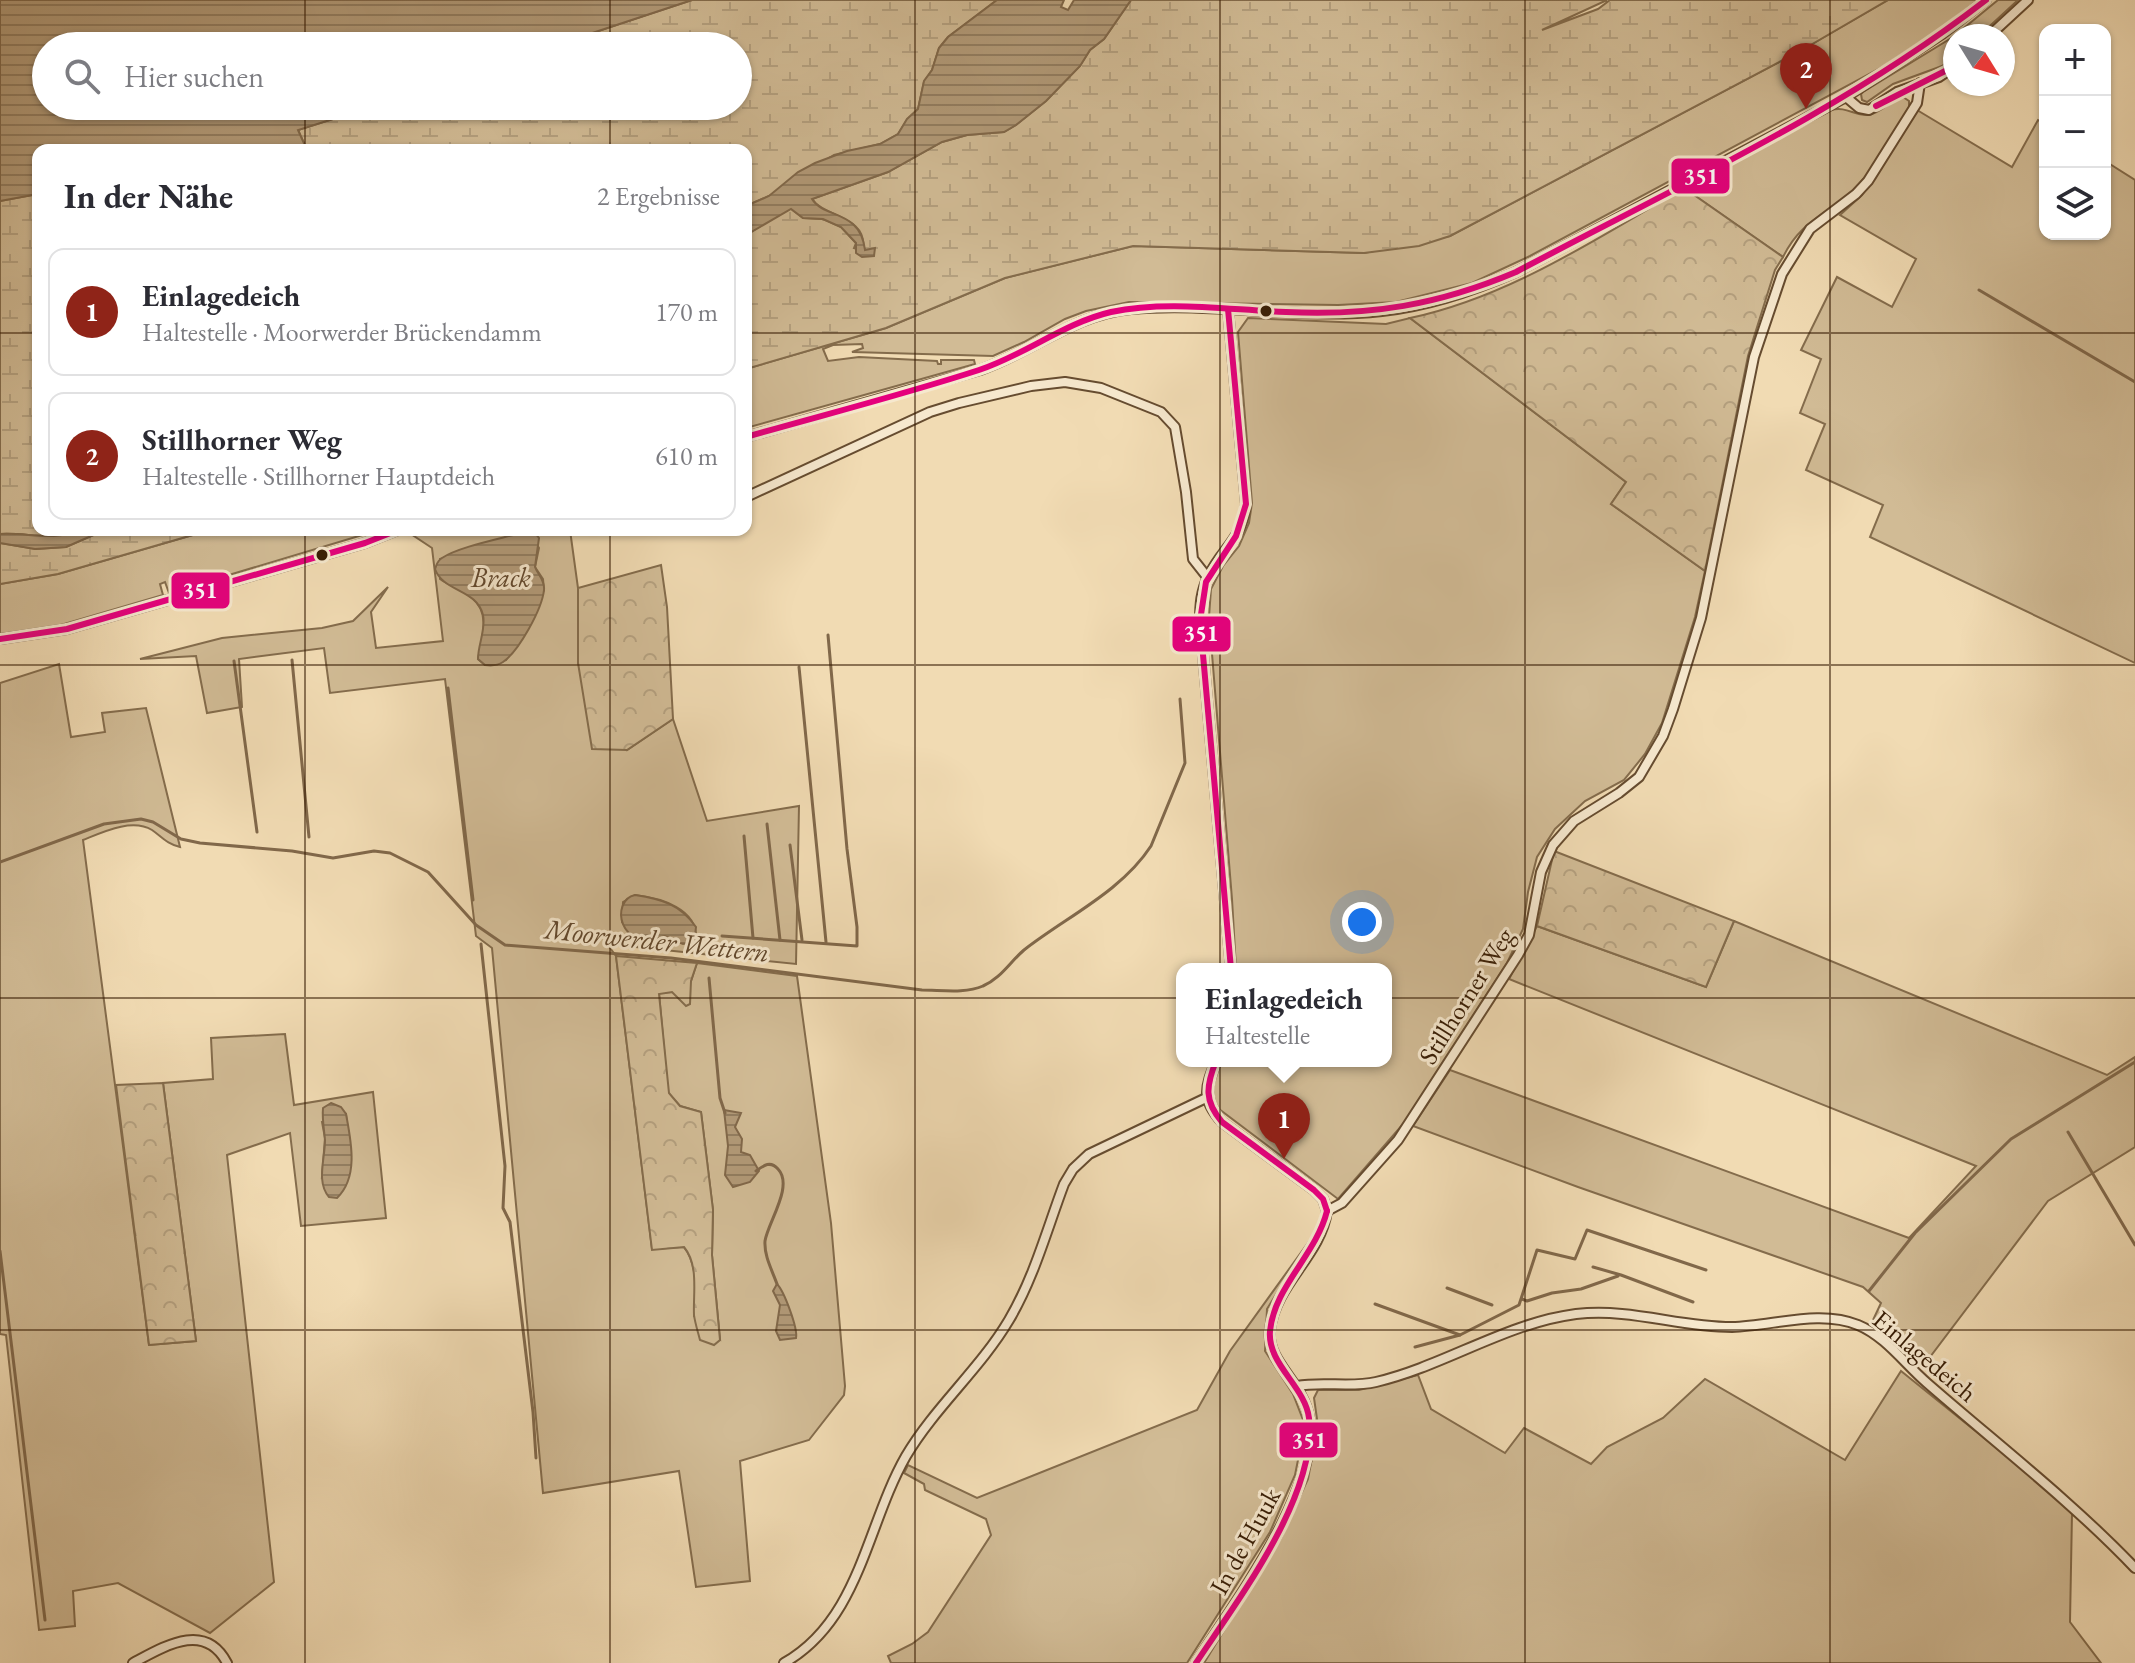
<!DOCTYPE html>
<html lang="de">
<head>
<meta charset="utf-8">
<style>
  :root { --surface:#fff; --page:#f2f2f3; --text:#2b2b33; --muted:#7c7c81; --line:#e1e1e2; --accent:#8f2418 }
  body { margin:0; font-family:"EB Garamond",serif; background:var(--page); color:var(--text) }
  .controls { position:absolute; right:24px; top:24px; display:grid; overflow:hidden; border-radius:16px; box-shadow:0 2px 6px #0004 }
  .controls button { width:72px; height:72px; display:grid; place-items:center; padding:0; border:0; border-bottom:2px solid var(--line); background:var(--surface); color:var(--text); font:40px sans-serif }
  .compass { position:absolute; left:1943px; top:24px; width:72px; height:72px; border-radius:50%; background:var(--surface); box-shadow:0 2px 6px #0004; rotate:127deg }
  .you { position:absolute; left:1362px; top:922px; width:28px; height:28px; margin:-20px; border:6px solid #fff; border-radius:50%; background:#1a73e8; box-shadow:0 0 0 12px #1a73e833 }
  .badge { display:grid; place-items:center; width:52px; height:52px; border-radius:50%; background:var(--accent); color:#fff; font-size:26px; font-weight:700 }
  .pin { position:absolute; translate:-50% -66px; filter:drop-shadow(0 2px 4px #0008) }
  .pin::after { content:''; position:absolute; top:42px; width:28px; height:24px; background:inherit; clip-path:polygon(0 0,100% 0,50% 100%) }
  .popup { position:absolute; left:1176px; top:963px; width:216px; height:104px; box-sizing:border-box; display:grid; place-content:center; border-radius:16px; background:var(--surface); filter:drop-shadow(0 2px 6px #0005); font-size:26px; white-space:nowrap; color:var(--muted) }
  .popup b { font-size:30px; color:var(--text) }
  .popup::after { content:''; position:absolute; left:50%; top:100%; margin-left:-16px; border:16px solid transparent; border-top-color:var(--surface) }
  .list { margin:0; padding:0; list-style:none }
  h2 { display:flex; justify-content:space-between; align-items:center; height:104px; margin:0; padding:0 32px; font-size:34px }
  h2 small { font-size:26px; font-weight:400; color:var(--muted) }
  .list li { display:grid; grid-template-columns:52px 1fr auto; gap:24px; align-items:center; box-sizing:border-box; height:128px; margin:0 16px 16px; padding:0 16px; border:2px solid var(--line); border-radius:16px }
  .list b { display:block; font-size:30px; white-space:nowrap }
  .list p { margin:0; font-size:26px; white-space:nowrap; color:var(--muted) }
  .list em { font-size:26px; font-style:normal; color:var(--muted) }
  .icon { flex:none; width:44px; height:44px; fill:none; stroke:currentColor; stroke-width:2; stroke-linecap:round; stroke-linejoin:round }
  .map { position:relative; flex:none; width:2135px; height:1663px; overflow:hidden }
  .search { position:absolute; background:var(--surface); box-shadow:0 2px 6px #0004; left:32px; top:32px; width:720px; height:88px; display:flex; align-items:center; gap:20px; box-sizing:border-box; padding:0 28px; border-radius:44px; color:var(--muted); font-size:30px }
  .panel { position:absolute; background:var(--surface); box-shadow:0 2px 6px #0004; left:32px; top:144px; width:720px; height:392px; border-radius:16px }
  .map>svg:first-child { display:block }
  .grass { fill:#d1bb95; stroke:#846c4c; stroke-width:2; fill-rule:evenodd }
  .forest { fill:url(#forest-crowns); stroke:#846c4c; stroke-width:2 }
  .wetland { fill:url(#wetland-marsh); stroke:#846c4c; stroke-width:2 }
  .water { fill:url(#water-rules); stroke:#81684a; stroke-width:2 }
  .lines { fill:none; stroke-linecap:round; stroke-linejoin:round }
  .stream { stroke:#81684a; stroke-width:3 }
  .street-casing { stroke:#664c30; stroke-width:12 }
  .street { stroke:#f6e8ce; stroke-width:8 }
  .bus-1-casing { stroke:#f6e8ce; stroke-width:12 }
  .bus-1 { stroke:#e5007d; stroke-width:6 }
  .grid { fill:none; stroke:#371c04; stroke-width:2; stroke-opacity:0.55 }
  .bus-dot { fill:#371c04; stroke:#f6e8ce; stroke-width:3 }
  .labels { text-anchor:middle; dominant-baseline:central; stroke-width:6; stroke-linejoin:round; paint-order:stroke }
  .street-label { font-size:26px; fill:#371c04; stroke:#f6e8ce }
  .water-label { font-size:28px; font-style:italic; fill:#62482d; stroke:#f6e8ce }
  .line-badge { stroke:#f6e8ce; stroke-width:3 }
  .badge-label { font-size:22px; text-anchor:middle; font-weight:bold; fill:#fff }
</style>
</head>
<body>
<div class="map">
<svg width="2135" height="1663" viewBox="0 0 2135 1663">
  <defs>
    <pattern id="forest-crowns" width="20" height="18" patternUnits="userSpaceOnUse" patternTransform="scale(2)"><rect width="20" height="18" fill="#d1bb95"/><path d="M2 6a3 3 0 1 1 6 0M12 15a3 3 0 1 1 6 0" fill="none" stroke="#b4a07f"/></pattern>
    <pattern id="wetland-marsh" width="20" height="14" patternUnits="userSpaceOnUse" patternTransform="scale(2)"><rect width="20" height="14" fill="#d1bb95"/><path d="M1 5h8M5 5V1M11 12h8M15 12V8" fill="none" stroke="#b4a07f"/></pattern>
    <pattern id="water-rules" width="6" height="5" patternUnits="userSpaceOnUse" patternTransform="scale(2)"><rect width="6" height="5" fill="#b29a78"/><path d="M0 2.5h6" fill="none" stroke="#927d60"/></pattern>
  </defs>
  <rect width="100%" height="100%" fill="#f1dbb3"/>
  <filter id="stains"><feTurbulence type="fractalNoise" baseFrequency=".0025" numOctaves="4"/><feColorMatrix values="0 0 0 0 .2 0 0 0 0 .09 0 0 0 0 .02 0 0 0 .5 -.17"/></filter>
  <radialGradient id="worn" r=".72"><stop offset=".6" stop-color="#630" stop-opacity="0"/><stop offset="1" stop-color="#630" stop-opacity=".3"/></radialGradient>
  <g class="grass">
    <polygon points="1888,0 1981,0 1883,69 1882,67 1530,256 1472,283 1396,302 1338,305 1129,302 1086,311 1065,319 1024,342 993,356 852,352 863,348 862,344 833,345 823,349 828,361 859,357 937,361 938,364 941,364 941,360 974,360 975,364 746,428 746,369 886,328 1005,278 1133,246 1364,253 1450,236 1802,50"/>
    <polygon points="1998,0 2018,0 1979,36 1955,36 1955,57 1942,66 1893,84 1867,102 1862,100 1861,94 1863,92 1953,37"/>
    <path d="M 1903,97 L 1909,101 L 1909,108 C 1893,136 1877,167 1853,190 C 1827,215 1801,220 1783,257 L 1684,188 L 1831,110 C 1847,106 1854,116 1868,115 C 1882,113 1890,100 1903,97 Z"/>
    <polygon points="1917,110 2012,167 2038,120 2045,124 2045,234 2105,234 2105,161 2135,180 2135,663 1870,537 1883,505 1806,470 1825,424 1800,413 1821,359 1801,350 1837,277 1892,307 1916,259 1840,215 1862,195"/>
    <path d="M 1248,318 L 1386,324 L 1410,318 L 1626,482 L 1611,504 L 1705,571 L 1695,617 L 1662,723 L 1645,754 L 1624,780 L 1585,801 L 1555,829 L 1537,857 L 1528,892 L 1523,929 L 1507,963 L 1404,1123 L 1338,1199 L 1219,1109 C 1208,1092 1215,1079 1222,1061 L 1386,1061 L 1386,969 L 1236,969 L 1232,899 L 1209,617 L 1211,589 L 1223,566 L 1239,546 L 1249,523 L 1252,503 L 1238,332 Z"/>
    <polygon points="210,530 379,530 169,593 165,582 160,584 163,595 54,627 0,634 0,584 58,574"/>
    <path d="M 423,530 L 570,530 L 578,588 L 578,663 L 627,750 L 673,719 L 707,821 L 799,806 L 796,964 L 607,944 L 616,956 L 652,1249 L 684,1247 C 698,1264 696,1295 694,1316 L 720,1339 L 712,1255 L 713,1210 L 701,1112 L 680,1106 L 668,1093 L 659,993 L 672,992 L 691,981 L 697,963 L 797,976 L 831,1223 L 845,1386 L 844,1395 L 809,1440 L 740,1461 L 750,1581 L 696,1587 L 679,1471 L 543,1493 L 492,948 L 476,936 L 445,679 L 330,693 L 324,648 L 239,659 L 242,707 L 207,713 L 196,656 L 140,659 L 222,638 L 322,628 L 353,621 L 388,587 L 371,612 L 376,648 L 443,641 L 432,548 L 411,534 ZM 528,531 L 539,548 L 535,567 L 543,579 L 544,590 L 529,627 L 506,660 L 485,665 L 478,659 C 482,639 491,613 472,598 C 463,590 450,586 440,579 L 440,559 ZM 635,895 C 660,898 699,908 696,941 L 683,944 L 665,936 L 654,940 L 640,939 L 622,922 L 623,902 Z"/>
    <path d="M 59,664 L 71,737 L 105,732 L 102,713 L 146,708 L 180,847 C 167,844 162,837 152,830 C 132,818 103,832 83,840 L 149,1345 L 196,1341 L 163,1083 L 213,1079 L 211,1038 L 285,1034 L 294,1105 L 373,1092 L 386,1218 L 301,1226 L 290,1133 L 227,1155 L 274,1582 L 210,1633 L 118,1583 L 73,1591 L 75,1626 L 39,1630 L 6,1335 L 0,1334 L 0,683 ZM 346,1114 L 350,1153 L 322,1177 L 325,1138 L 322,1122 Z"/>
    <polygon points="1734,921 2107,1075 2135,1057 2135,1147 2048,1201 1927,1361 1914,1360 1873,1320 1881,1303 1863,1287 1578,1187 1413,1126 1450,1070 1909,1238 1976,1166 1509,979 1537,926 1706,987"/>
    <polygon points="1310,1240 1267,1309 1265,1351 1293,1394 1305,1425 1295,1475 1270,1532 1187,1663 891,1663 888,1656 912,1644 928,1632 991,1535 986,1519 925,1490 924,1484 904,1473 908,1465 977,1498 1197,1410 1230,1351"/>
    <polygon points="1901,1371 2046,1488 2072,1513 2070,1622 2101,1663 1204,1663 1281,1538 1308,1479 1318,1426 1314,1398 1318,1390 1359,1390 1418,1375 1431,1409 1505,1453 1524,1428 1591,1464 1607,1447 1663,1418 1705,1379 1845,1460"/>
  </g>
  <g class="forest">
    <path d="M 1684,188 L 1783,257 L 1775,270 L 1748,356 L 1705,571 L 1611,504 L 1626,482 L 1410,318 C 1509,297 1598,238 1684,188 Z"/>
    <polygon points="661,565 667,607 673,719 627,750 592,749 578,663 578,588"/>
    <polygon points="1554,851 1734,921 1706,987 1537,926"/>
    <path d="M 616,956 L 697,963 L 691,981 L 690,1004 L 686,1006 L 672,992 L 659,994 L 669,1093 L 680,1106 L 701,1112 L 713,1210 L 712,1255 L 720,1340 L 714,1345 L 700,1340 C 698,1332 695,1323 694,1315 C 693,1293 699,1265 684,1247 L 652,1250 Z"/>
    <polygon points="163,1083 196,1341 149,1345 116,1085"/>
  </g>
  <g class="wetland">
    <polygon points="692,0 997,0 948,37 939,48 932,70 924,82 918,109 907,120 898,134 880,144 834,155 769,196 746,206 746,150 307,150 298,130 374,106 425,106 434,114 449,106 738,106 738,46 553,46"/>
    <path d="M 1131,0 L 1607,0 L 1542,30 L 1598,9 L 1610,0 L 1888,0 L 1802,50 L 1450,236 L 1419,246 L 1364,253 L 1133,246 L 1005,278 L 886,328 L 746,369 L 746,235 L 790,208 L 803,218 L 823,219 L 841,227 L 856,243 L 854,248 L 868,252 L 863,248 C 867,216 824,217 812,199 L 888,172 L 942,142 L 967,135 L 1004,132 L 1016,125 L 1046,101 L 1080,66 L 1090,50 L 1104,39 Z"/>
    <path d="M 38,194 L 38,530 L 79,530 C 53,542 27,532 0,534 L 0,201 Z"/>
    <polygon points="142,530 210,530 58,574 0,584 0,543 36,549 66,547 98,533"/>
  </g>
  <g class="water">
    <polygon points="0,0 692,0 553,46 46,46 46,106 374,106 298,130 307,150 253,150 249,146 234,150 38,150 38,194 0,201"/>
    <path d="M 997,0 L 1064,0 L 1061,7 L 1068,10 L 1074,0 L 1131,0 L 1104,39 L 1090,50 L 1080,66 L 1046,101 L 1016,125 L 1004,132 L 967,135 L 942,142 L 888,172 L 812,199 C 824,219 860,209 865,250 L 875,248 L 874,256 L 862,257 L 856,253 L 856,243 L 841,227 L 823,219 L 803,218 L 791,209 L 746,235 L 746,206 L 769,196 L 798,172 L 815,163 L 847,151 L 880,144 L 898,134 L 907,119 L 918,109 L 924,81 L 932,70 L 939,48 L 948,37 Z"/>
    <path d="M 79,530 L 142,530 L 98,533 L 66,547 L 35,549 L 0,543 L 0,534 C 27,532 53,542 79,530 Z"/>
    <path d="M 528,531 L 535,533 L 539,538 L 535,567 C 538,575 545,580 544,590 C 542,609 519,651 503,662 C 497,666 492,666 485,665 L 478,659 C 478,644 486,630 483,615 C 477,589 443,592 435,569 C 437,564 437,561 442,558 C 460,546 505,538 528,531 Z"/>
    <path d="M 635,895 C 661,899 680,904 696,927 L 694,944 L 680,943 L 665,936 C 618,954 610,900 635,895 Z"/>
    <path d="M 331,1103 L 341,1107 L 346,1114 C 351,1141 359,1177 337,1198 L 329,1197 C 316,1182 325,1159 325,1140 C 324,1129 322,1119 323,1108 Z"/>
    <polygon points="724,1110 741,1113 735,1127 742,1139 741,1152 750,1155 759,1171 750,1182 733,1187 725,1175 728,1146"/>
    <path d="M 777,1284 C 784,1291 798,1328 796,1338 L 780,1340 L 776,1331 L 780,1305 L 773,1291 Z"/>
  </g>
  <g class="lines">
    <g class="stream">
      <polyline points="1979,290 2135,382"/>
      <polyline points="292,660 309,837"/>
      <polyline points="234,661 257,832"/>
      <polyline points="799,667 826,942"/>
      <polyline points="448,688 473,900"/>
      <polyline points="767,824 780,940"/>
      <polyline points="744,836 753,938"/>
      <polyline points="790,845 802,940"/>
      <path d="M 0,862 L 104,824 L 141,819 L 153,822 L 181,839 L 200,843 L 292,851 L 333,858 L 374,851 L 390,853 L 428,872 L 476,925 L 505,945 L 671,958 L 922,990 C 941,990 965,994 983,986 C 1000,979 1010,962 1024,950 C 1066,917 1121,892 1151,846 L 1185,763 L 1180,699"/>
      <polyline points="722,936 857,946 857,927 847,849 828,635"/>
      <polyline points="481,944 505,1166 503,1208 510,1222 533,1412 536,1458"/>
      <polyline points="709,978 720,1098 725,1113"/>
      <polyline points="2068,1132 2135,1245"/>
      <path d="M 756,1171 C 763,1166 770,1160 778,1169 C 794,1186 768,1222 765,1241 C 764,1256 772,1270 777,1284"/>
      <polyline points="0,1251 45,1620"/>
      <polyline points="1593,1267 1621,1275 1693,1302"/>
      <polyline points="1447,1288 1492,1305"/>
      <polyline points="1869,1291 1915,1233 2011,1139 2135,1062"/>
      <polyline points="1522,1299 1527,1301 1552,1293 1581,1289 1618,1276"/>
      <polyline points="1375,1304 1460,1335"/>
      <polyline points="1415,1347 1460,1335 1519,1305 1537,1250 1575,1259 1587,1230 1706,1270"/>
    </g>
    <g class="street-casing">
      <g id="street">
        <polyline points="1989,36 2028,0"/>
        <polyline points="1846,97 1859,108 1869,110 1897,92 1939,77 1955,66"/>
        <path d="M 1228,309 L 1246,504 C 1241,542 1223,546 1208,577 C 1201,591 1200,605 1200,621 L 1231,969"/>
        <path d="M 746,437 L 980,370 C 1032,352 1075,314 1131,309 C 1215,302 1299,320 1382,311 C 1429,306 1473,291 1516,272 L 1846,97 L 1942,34 L 1986,0"/>
        <polyline points="746,497 930,412 959,403 1031,386 1065,382 1101,388 1161,412 1175,427 1186,492 1193,559 1208,578"/>
        <polyline points="0,639 67,629 365,543 398,530"/>
        <path d="M 1216,1061 C 1205,1088 1201,1099 1222,1122 L 1314,1190 L 1323,1199 L 1327,1211"/>
        <polyline points="1327,1211 1342,1203 1398,1140 1518,955 1529,935 1541,872 1553,845 1574,821 1619,793 1639,777 1663,736 1673,709 1701,618 1754,357 1782,274 1810,229 1856,194 1868,181 1917,103 1920,83"/>
        <path d="M 1297,1386 C 1323,1381 1350,1388 1376,1382 C 1444,1366 1506,1323 1576,1314 C 1633,1308 1677,1327 1732,1327 C 1773,1326 1820,1309 1858,1325 C 1885,1336 1905,1364 1927,1383 C 1997,1444 2071,1501 2135,1568"/>
        <path d="M 133,1663 C 165,1646 205,1621 227,1663"/>
        <path d="M 784,1663 C 860,1620 866,1526 906,1456 C 935,1407 980,1369 1009,1320 C 1034,1278 1047,1229 1064,1184 L 1073,1169 L 1089,1154 L 1206,1098"/>
        <path d="M 1196,1663 C 1233,1605 1322,1486 1309,1417 C 1303,1382 1266,1361 1270,1330 C 1275,1284 1321,1256 1327,1211"/>
      </g>
    </g>
    <use href="#street" class="street"/>
    <g class="bus-1-casing">
      <g id="bus-1">
        <polyline points="1876,106 1955,66"/>
        <polyline points="1228,309 1246,504 1236,536 1206,582 1200,621 1231,969"/>
        <path d="M 746,437 C 823,415 902,395 979,370 C 1025,355 1064,323 1111,312 C 1167,300 1229,310 1286,312 C 1371,316 1438,305 1516,272 C 1676,187 1843,111 1986,0"/>
        <polyline points="0,639 67,629 365,543 398,530"/>
        <path d="M 1216,1061 C 1206,1086 1204,1101 1222,1122 L 1314,1190 L 1323,1199 L 1327,1211"/>
        <path d="M 1196,1663 C 1237,1601 1318,1495 1309,1418 C 1305,1386 1267,1364 1270,1331 C 1274,1287 1316,1255 1327,1211"/>
      </g>
    </g>
    <use href="#bus-1" class="bus-1"/>
  </g>
  <path class="grid" d="M 305,0 L 305,46M 610,0 L 610,46M 915,0 L 915,1663M 1220,0 L 1220,1663M 1525,0 L 1525,1663M 1830,0 L 1830,1663M 305,106 L 305,150M 610,106 L 610,150M 0,333 L 38,333M 746,333 L 2135,333M 305,530 L 305,1663M 610,530 L 610,1663M 0,665 L 2135,665M 0,998 L 2135,998M 0,1330 L 2135,1330"/>
  <g class="bus-dot">
    <circle cx="1266" cy="311" r="7"/>
    <circle cx="322" cy="555" r="7"/>
  </g>
  <g class="labels">
    <g class="street-label">
      <text transform="translate(1466 996) rotate(-58)">Stillhorner Weg</text>
      <text transform="translate(1925 1356) rotate(40)">Einlagedeich</text>
      <text transform="translate(1245 1541) rotate(-61)">In de Huuk</text>
    </g>
    <g class="water-label">
      <text x="501" y="577">Brack</text>
      <text transform="translate(657 940) rotate(6)">Moorwerder Wettern</text>
    </g>
  </g>
  <g class="line-badge">
    <rect x="1670" y="157" width="61" height="38" rx="8" fill="#e5007d"/>
    <rect x="170" y="571" width="61" height="39" rx="8" fill="#e5007d"/>
    <rect x="1171" y="615" width="61" height="38" rx="8" fill="#e5007d"/>
    <rect x="1278" y="1421" width="61" height="38" rx="8" fill="#e5007d"/>
  </g>
  <g class="badge-label">
    <text x="1701" y="184">351</text>
    <text x="200" y="598">351</text>
    <text x="1201" y="641">351</text>
    <text x="1309" y="1448">351</text>
  </g>
  <rect width="100%" height="100%" filter="url(#stains)"/>
  <rect width="100%" height="100%" fill="url(#worn)"/>
</svg>
<div class="controls">
<button>+</button>
<button>−</button>
<button><svg class="icon" aria-label="layers" viewBox="0 0 24 24"><path d="M12 4l9 5-9 5-9-5zM3 14l9 5 9-5"/></svg></button>
</div>
<svg class="compass" viewBox="-18 -18 36 36"><path d="M0-13l5 13h-10z" fill="#e53935"/><path d="M0 13l5-13h-10z" fill="#7c7c81"/></svg>
<div class="you"></div>
<div class="pin badge" style="left:1284px;top:1159px">1</div>
<div class="popup"><b>Einlagedeich</b>Haltestelle</div>
<div class="pin badge" style="left:1806px;top:109px">2</div>
<div class="search"><svg class="icon" aria-label="search" viewBox="0 0 24 24"><circle cx="10" cy="10" r="6"/><path d="M15 15l6 6"/></svg>Hier suchen</div>
<section class="panel">
<h2>In der Nähe<small>2 Ergebnisse</small></h2>
<ul class="list">
<li><span class="badge">1</span><div><b>Einlagedeich</b><p>Haltestelle · Moorwerder Brückendamm</p></div><em>170 m</em></li>
<li><span class="badge">2</span><div><b>Stillhorner Weg</b><p>Haltestelle · Stillhorner Hauptdeich</p></div><em>610 m</em></li>
</ul>
</section>
</div>
</body>
</html>
